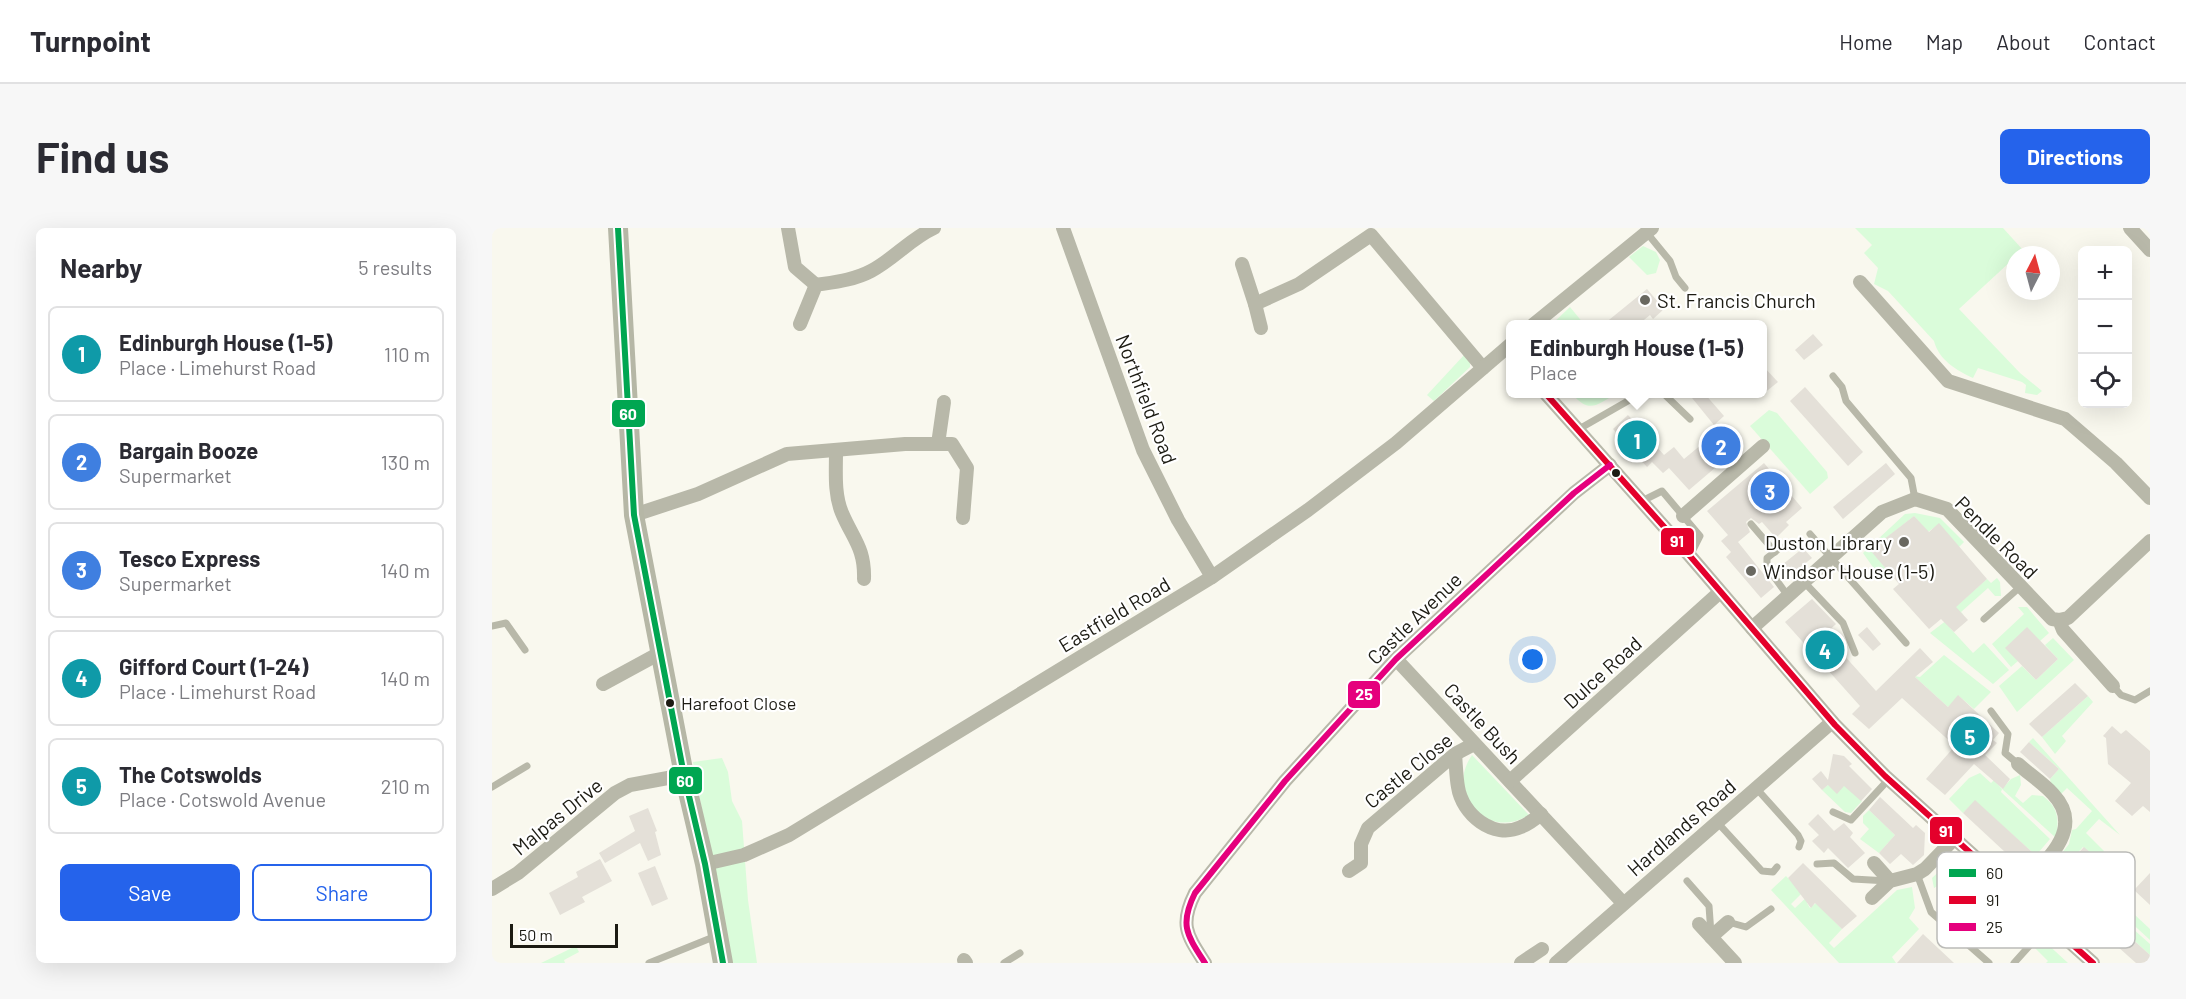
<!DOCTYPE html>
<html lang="en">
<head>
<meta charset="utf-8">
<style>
  :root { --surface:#fff; --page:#f7f7f7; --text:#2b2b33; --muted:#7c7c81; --line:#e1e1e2; --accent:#2563eb }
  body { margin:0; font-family:Barlow,sans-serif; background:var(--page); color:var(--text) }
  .controls { position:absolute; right:18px; top:18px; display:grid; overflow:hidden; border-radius:9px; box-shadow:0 6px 24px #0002 }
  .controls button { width:54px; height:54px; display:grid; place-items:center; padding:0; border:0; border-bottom:2px solid var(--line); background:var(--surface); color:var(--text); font:30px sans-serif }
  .compass { position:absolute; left:1514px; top:18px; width:54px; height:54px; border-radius:50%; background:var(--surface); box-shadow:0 6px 24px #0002; rotate:6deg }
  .scale { position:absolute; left:18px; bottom:15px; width:108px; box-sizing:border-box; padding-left:6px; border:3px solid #1c1b13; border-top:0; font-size:16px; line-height:21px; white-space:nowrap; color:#1c1b13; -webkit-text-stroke:4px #fff; paint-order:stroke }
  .you { position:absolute; left:1041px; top:432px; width:21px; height:21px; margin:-15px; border:4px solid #fff; border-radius:50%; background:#1a73e8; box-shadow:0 0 0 9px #1a73e833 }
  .badge { display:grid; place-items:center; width:39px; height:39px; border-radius:50%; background:var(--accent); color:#fff; font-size:20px; font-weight:700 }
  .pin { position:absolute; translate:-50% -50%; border:3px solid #fff; box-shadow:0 2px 6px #0006 }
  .popup { position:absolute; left:1014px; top:92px; width:261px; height:78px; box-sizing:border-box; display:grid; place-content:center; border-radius:9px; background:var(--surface); filter:drop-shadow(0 2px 4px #0005); font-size:20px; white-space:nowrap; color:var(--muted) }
  .popup b { font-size:22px; color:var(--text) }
  .popup::after { content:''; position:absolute; left:50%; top:100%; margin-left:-12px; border:12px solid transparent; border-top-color:var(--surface) }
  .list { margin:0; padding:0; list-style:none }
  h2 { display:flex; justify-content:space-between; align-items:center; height:78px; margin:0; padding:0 24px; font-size:26px }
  h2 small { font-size:20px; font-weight:400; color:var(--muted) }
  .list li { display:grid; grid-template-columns:39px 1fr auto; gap:18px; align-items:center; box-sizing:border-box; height:96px; margin:0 12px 12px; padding:0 12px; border:2px solid var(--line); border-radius:9px }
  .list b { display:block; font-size:22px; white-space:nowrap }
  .list p { margin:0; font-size:20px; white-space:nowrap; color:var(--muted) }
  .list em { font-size:20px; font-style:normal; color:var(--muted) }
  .actions { display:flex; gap:12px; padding:18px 24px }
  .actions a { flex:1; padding:14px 0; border:2px solid var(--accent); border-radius:9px; text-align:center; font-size:21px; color:var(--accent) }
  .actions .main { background:var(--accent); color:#fff }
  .icon { flex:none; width:33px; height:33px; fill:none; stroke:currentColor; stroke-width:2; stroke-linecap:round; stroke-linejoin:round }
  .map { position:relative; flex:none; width:1658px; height:735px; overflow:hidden; border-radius:9px }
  header { display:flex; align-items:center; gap:36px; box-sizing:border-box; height:84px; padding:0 30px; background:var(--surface); border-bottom:2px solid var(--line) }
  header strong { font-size:28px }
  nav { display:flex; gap:33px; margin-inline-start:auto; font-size:21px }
  .intro { display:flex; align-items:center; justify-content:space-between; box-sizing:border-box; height:144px; padding:0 36px }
  h1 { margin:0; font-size:42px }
  .button { padding:15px 27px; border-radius:9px; background:var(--accent); color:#fff; font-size:21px; font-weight:700 }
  main { display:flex; gap:36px; padding:0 36px }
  aside { flex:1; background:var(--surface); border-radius:9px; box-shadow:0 6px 24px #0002 }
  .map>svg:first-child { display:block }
  .green { fill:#dafcda }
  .building { fill:#e4e0d8 }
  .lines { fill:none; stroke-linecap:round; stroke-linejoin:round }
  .lane { stroke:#b8b8a9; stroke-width:7 }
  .street { stroke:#b8b8a9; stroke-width:14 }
  .secondary { stroke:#b6b7a6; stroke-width:20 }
  .bus-1-casing { stroke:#fff; stroke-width:10 }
  .bus-2-casing { stroke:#fff; stroke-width:10 }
  .bus-3-casing { stroke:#fff; stroke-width:10 }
  .bus-1 { stroke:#00a651; stroke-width:6 }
  .bus-2 { stroke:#e4002b; stroke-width:6 }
  .bus-3 { stroke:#e5007d; stroke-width:6 }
  .poi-dot { fill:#696860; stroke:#fff; stroke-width:2 }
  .bus-dot { fill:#1c1b13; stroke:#fff; stroke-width:2 }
  .labels { text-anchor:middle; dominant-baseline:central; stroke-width:4.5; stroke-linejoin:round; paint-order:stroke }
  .bus-label { font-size:18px; fill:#1c1b13; stroke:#fff; text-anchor:start }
  .poi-label { font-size:20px; fill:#1c1b13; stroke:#fff; text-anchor:start }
  .street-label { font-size:20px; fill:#1c1b13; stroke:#fff }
  .key { fill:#fff; stroke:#bbbbb8; stroke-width:1.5 }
  .key-label { font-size:16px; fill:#1c1b13 }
  .line-badge { stroke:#fff; stroke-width:2 }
  .badge-label { font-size:16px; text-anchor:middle; font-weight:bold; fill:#fff }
</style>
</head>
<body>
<header>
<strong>Turnpoint</strong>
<nav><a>Home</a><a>Map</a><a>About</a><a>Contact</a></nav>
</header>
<div class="intro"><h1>Find us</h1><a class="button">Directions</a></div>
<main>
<aside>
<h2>Nearby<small>5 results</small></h2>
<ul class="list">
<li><span class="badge" style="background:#0f9aa8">1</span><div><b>Edinburgh House (1-5)</b><p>Place · Limehurst Road</p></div><em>110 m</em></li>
<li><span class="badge" style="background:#3f7fe0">2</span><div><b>Bargain Booze</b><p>Supermarket</p></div><em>130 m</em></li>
<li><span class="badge" style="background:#3f7fe0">3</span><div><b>Tesco Express</b><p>Supermarket</p></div><em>140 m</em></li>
<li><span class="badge" style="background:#0f9aa8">4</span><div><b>Gifford Court (1-24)</b><p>Place · Limehurst Road</p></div><em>140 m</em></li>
<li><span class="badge" style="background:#0f9aa8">5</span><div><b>The Cotswolds</b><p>Place · Cotswold Avenue</p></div><em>210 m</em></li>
</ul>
<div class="actions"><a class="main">Save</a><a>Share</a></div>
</aside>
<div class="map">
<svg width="1658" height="735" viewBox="0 0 1658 735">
  <rect width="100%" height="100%" fill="#f9f8ee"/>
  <g class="green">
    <path d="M 1363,0 L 1511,0 L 1531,22 L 1467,81 L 1528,145 L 1550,163 L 1545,167 L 1533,165 L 1534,157 L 1530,154 L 1486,140 L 1481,150 C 1464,142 1447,132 1442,113 L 1396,63 L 1382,56 L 1386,40 L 1372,25 L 1380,17 Z"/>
    <polygon points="1151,18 1164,24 1168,32 1164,45 1155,47 1137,29"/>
    <polygon points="1078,79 1092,96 1060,96"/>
    <polygon points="973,126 978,133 978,139 942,173 935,167"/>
    <path d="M 1080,166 L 1124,166 C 1104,177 1098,186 1080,166 Z"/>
    <polygon points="1277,182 1285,185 1335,244 1336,250 1318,266 1258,198"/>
    <polygon points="1423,285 1448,290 1472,314 1467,319 1447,296 1436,304 1422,288 1379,322 1400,348 1397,349 1383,342 1371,325 1413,286"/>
    <polygon points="1505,350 1508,354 1509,368 1503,368 1496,360 1469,384 1472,387 1462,380 1495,351 1499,355"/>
    <polygon points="1526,379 1535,379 1557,405 1548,413 1535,400 1526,433 1519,439 1500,416 1532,386"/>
    <polygon points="1455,392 1458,400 1481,425 1492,415 1517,442 1501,456 1438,405"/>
    <polygon points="1561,410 1582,432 1525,484 1507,458 1530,438 1544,452 1566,431 1553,417"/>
    <polygon points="1452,427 1499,464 1482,481 1467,468 1456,479 1422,448 1428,449"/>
    <polygon points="1596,468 1601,474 1570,508 1574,513 1563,526 1550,509"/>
    <polygon points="1541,510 1628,607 1607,591 1594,605 1612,623 1605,631 1591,619 1571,641 1583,655 1564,679 1542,660 1577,616 1580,602 1584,601 1600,583 1575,560 1569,566 1559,556 1558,551 1567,541 1537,514"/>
    <path d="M 980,527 L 1037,587 C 996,613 952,567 980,527 Z"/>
    <polygon points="230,530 236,544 240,573 250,593 256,672 265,735 239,735 201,534"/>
    <path d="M 1488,545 L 1499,555 L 1502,552 L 1510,561 L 1519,551 L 1528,547 L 1529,557 L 1523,568 L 1531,575 L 1540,567 L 1551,568 C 1567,580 1567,592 1564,610 L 1510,561 L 1509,564 L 1558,611 L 1534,639 L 1528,638 L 1540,624 L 1483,573 L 1471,585 L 1457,571 L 1477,550 Z"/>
    <polygon points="1342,552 1353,557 1370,573 1359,585 1353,584 1330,562"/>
    <polygon points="1377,582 1403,607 1387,625 1368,611 1377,601 1371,595 1371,588"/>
    <polygon points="1617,628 1642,649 1609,690 1581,665 1588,658 1591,659 1625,648 1610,635"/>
    <polygon points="1466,636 1537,699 1532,705 1524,700 1509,715 1494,701 1506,687 1460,647 1450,659 1447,657 1442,660 1440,650 1454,637"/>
    <polygon points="1294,648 1310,665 1299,676 1303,680 1317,667 1320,671 1315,675 1318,680 1324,675 1350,701 1337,715 1342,720 1405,662 1420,659 1423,680 1417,690 1427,701 1400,729 1404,735 1347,735 1279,662"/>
    <polygon points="1629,674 1658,701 1658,712 1623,680"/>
    <polygon points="1622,684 1658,716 1658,727 1617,690"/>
    <polygon points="1551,712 1576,735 1554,735 1556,733 1543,720"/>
    <polygon points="84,718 87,724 72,732 73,735 49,735"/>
  </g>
  <g class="building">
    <polygon points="1155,61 1172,81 1161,91 1158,87 1147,96 1112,96"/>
    <polygon points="1321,106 1331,117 1312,132 1303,122"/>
    <polygon points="1271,138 1286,154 1271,166"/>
    <polygon points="1313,159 1371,224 1356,238 1298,173"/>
    <polygon points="1196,165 1212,165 1232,188 1222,197"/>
    <polygon points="1136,187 1172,227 1182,219 1192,231 1233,197 1251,216 1197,262 1177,240 1171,245 1160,234 1155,239 1121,201"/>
    <polygon points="1272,235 1310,280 1294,294 1297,297 1284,310 1270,294 1267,296 1259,290 1254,294 1258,304 1246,314 1282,359 1269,370 1234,329 1239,324 1229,313 1236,307 1215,283"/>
    <polygon points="1394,235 1403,246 1351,291 1341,279"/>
    <polygon points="1422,288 1437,304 1447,295 1495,351 1464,379 1476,392 1462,404 1449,391 1437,401 1401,361 1407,356 1378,322"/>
    <polygon points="1311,320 1320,330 1292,352 1284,342"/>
    <polygon points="1320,371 1344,396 1333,406 1384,463 1428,420 1441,434 1423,449 1456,479 1466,467 1507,505 1501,512 1505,515 1493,527 1518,551 1511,561 1482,536 1453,567 1434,551 1463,518 1410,470 1377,501 1360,486 1368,478 1293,394"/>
    <polygon points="1375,399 1389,416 1381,423 1366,407"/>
    <polygon points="1535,399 1566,431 1544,452 1513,420"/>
    <polygon points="1583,455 1596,468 1550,509 1537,496"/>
    <polygon points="1620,498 1629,506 1634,502 1658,523 1658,584 1651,578 1640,588 1623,573 1639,555 1616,536 1614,510 1611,508"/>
    <polygon points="1537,514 1567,541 1558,551 1528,524"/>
    <polygon points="1341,526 1352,528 1360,536 1357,538 1380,561 1369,573 1352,558 1345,566 1336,557 1330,562 1320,551 1329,543 1336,552"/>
    <polygon points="1388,569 1421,600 1424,597 1433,605 1432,627 1421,637 1409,626 1398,636 1387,625 1403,607 1377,582"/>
    <polygon points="1483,572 1540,624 1528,638 1471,585"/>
    <polygon points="156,580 165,603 163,604 169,627 156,633 148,615 113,635 107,625 143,603 137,588"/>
    <polygon points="1326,586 1342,603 1352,595 1361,605 1358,609 1373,625 1356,640 1336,620 1332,625 1320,613 1327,607 1316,596"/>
    <polygon points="1592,619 1625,648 1604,671 1571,641"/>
    <polygon points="108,631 120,653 90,669 93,674 68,687 57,665 86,649 84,644"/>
    <polygon points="1311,635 1365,688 1350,701 1323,675 1319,680 1296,650"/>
    <polygon points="163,638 176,671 160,678 146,645"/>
    <polygon points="1658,645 1658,677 1642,662"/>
    <polygon points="1617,690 1658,727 1658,735 1644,735 1607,702"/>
    <polygon points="1431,706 1462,735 1405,735"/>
  </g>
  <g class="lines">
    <g class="lane">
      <polyline points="1155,5 1178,33 1184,49 1193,60"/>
      <polyline points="1341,148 1350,159 1354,173 1419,250 1423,271"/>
      <polyline points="1172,166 1198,191"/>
      <polyline points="1087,201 1148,166"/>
      <polyline points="1150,273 1170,263 1208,308 1198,328"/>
      <polyline points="1259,296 1283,324"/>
      <polyline points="1318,306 1414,415"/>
      <polyline points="1289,319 1275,330 1275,339 1296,368"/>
      <polyline points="1312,354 1351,395 1363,425"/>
      <polyline points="1492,391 1528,359"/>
      <polyline points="0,398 14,395 33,422"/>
      <polyline points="1621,458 1629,467 1643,472 1658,463"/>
      <polyline points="1499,483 1516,506 1513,525 1526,536"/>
      <polyline points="0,559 35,538"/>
      <polyline points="1264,560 1306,607 1309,613 1307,619"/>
      <polyline points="1341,584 1359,592 1397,551"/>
      <polyline points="1225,594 1270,643 1281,644 1285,639"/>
      <polyline points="1325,636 1342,635 1361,651 1396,653"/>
      <polyline points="1425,646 1439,684 1497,735"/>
      <polyline points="1195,653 1217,678 1219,706"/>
      <polyline points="1236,694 1254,699 1279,681"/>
      <polyline points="1570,707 1588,689"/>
      <polyline points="157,735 224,708"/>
      <polyline points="512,735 528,725"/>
      <polyline points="1522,735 1557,696"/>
    </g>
    <g class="street">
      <polyline points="296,0 303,39 324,57"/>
      <polyline points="571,0 651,222 686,292 720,349"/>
      <polyline points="1638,0 1658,22"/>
      <polyline points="750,36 763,76 807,56 879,7 991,140"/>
      <polyline points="1368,54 1456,153 1573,191 1624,235 1658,270"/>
      <polyline points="763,76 769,100"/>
      <path d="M 308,96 L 324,57 C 343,54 362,52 379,43 C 402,31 418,11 442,0"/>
      <polyline points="1041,97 1160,0"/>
      <polyline points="1054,166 1198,328 1343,497 1393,548 1601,735"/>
      <polyline points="446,216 452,174"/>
      <path d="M 344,224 C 344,244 342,266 350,285 C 361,311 373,320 372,351"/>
      <polyline points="142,287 206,266 295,226 413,216 460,216 475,240 471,290"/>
      <polyline points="1191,288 1271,218"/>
      <polyline points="1567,392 1576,390 1658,313"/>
      <polyline points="1260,400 1390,284 1423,271 1455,281 1560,391 1567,392 1571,402 1621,458"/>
      <polyline points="904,431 1131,675"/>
      <polyline points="111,456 168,425"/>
      <path d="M 963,526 C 964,537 964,548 966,559 C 970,586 1001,612 1029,599 C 1036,596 1043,591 1049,586"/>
      <polyline points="1018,553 1228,364"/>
      <polyline points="1382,635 1398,653"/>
      <polyline points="213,636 252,627 297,607 720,349 816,282 904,215 1019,116"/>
      <polyline points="857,643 869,635 869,616 876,600 963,526 982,516"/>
      <polyline points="0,661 26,645 123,565 138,557 192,547"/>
      <path d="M 1523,664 C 1548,638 1596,603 1561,566 C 1551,555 1537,546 1526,536"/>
      <polyline points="1380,670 1398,653 1425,646 1433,641 1462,611"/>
      <polyline points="1207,696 1243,735"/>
      <polyline points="1219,709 1236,694"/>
      <polyline points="472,732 474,735"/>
      <path d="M 713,735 C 695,707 687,697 703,665 L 793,553 L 904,431 L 1082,265 L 1118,237"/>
      <polyline points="1029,735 1050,721"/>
      <polyline points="1064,735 1340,494"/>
    </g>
    <polyline class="secondary" points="126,0 142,287 192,547 213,636 231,735"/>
    <g class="bus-1-casing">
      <polyline id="bus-1" points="126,0 142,287 192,547 213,636 231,735"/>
    </g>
    <g class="bus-2-casing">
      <polyline id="bus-2" points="1054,166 1198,328 1343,497 1393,548 1601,735"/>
    </g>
    <g class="bus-3-casing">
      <path id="bus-3" d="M 713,735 C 695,707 687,697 703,665 L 793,553 L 904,431 L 1082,265 L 1118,237"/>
    </g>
    <use href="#bus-1" class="bus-1"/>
    <use href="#bus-2" class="bus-2"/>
    <use href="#bus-3" class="bus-3"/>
  </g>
  <g class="poi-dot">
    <circle cx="1153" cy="72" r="6"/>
    <circle cx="1412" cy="314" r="6"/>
    <circle cx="1259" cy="343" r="6"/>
  </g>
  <g class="bus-dot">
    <circle cx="1124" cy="245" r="5"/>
    <circle cx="178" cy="475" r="5"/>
  </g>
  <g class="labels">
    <g class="bus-label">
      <text x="189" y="475">Harefoot Close</text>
    </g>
    <g class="poi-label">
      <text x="1165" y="72">St. Francis Church</text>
      <text x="1400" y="314" text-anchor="end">Duston Library</text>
      <text x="1271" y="343">Windsor House (1-5)</text>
    </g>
    <g class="street-label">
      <text transform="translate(655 171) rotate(69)">Northfield Road</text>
      <text transform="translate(1505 309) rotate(45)">Pendle Road</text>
      <text transform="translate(622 386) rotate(-31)">Eastfield Road</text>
      <text transform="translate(922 390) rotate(-44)">Castle Avenue</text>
      <text transform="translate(1110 444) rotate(-42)">Dulce Road</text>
      <text transform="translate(991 495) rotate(47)">Castle Bush</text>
      <text transform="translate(916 542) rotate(-39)">Castle Close</text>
      <text transform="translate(65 588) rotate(-39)">Malpas Drive</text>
      <text transform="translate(1189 599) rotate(-41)">Hardlands Road</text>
    </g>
  </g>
  <rect x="1445" y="624" width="198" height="96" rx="9" class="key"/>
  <rect x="1457" y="641" width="27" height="8" fill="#00a651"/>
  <rect x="1457" y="668" width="27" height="8" fill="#e4002b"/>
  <rect x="1457" y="695" width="27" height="8" fill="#e5007d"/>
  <g class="key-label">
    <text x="1494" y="651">60</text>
    <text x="1494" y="678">91</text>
    <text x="1494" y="705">25</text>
  </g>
  <g class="line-badge">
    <rect x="119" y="171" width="35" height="29" rx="6" fill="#00a651"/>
    <rect x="1168" y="299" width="35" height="29" rx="6" fill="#e4002b"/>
    <rect x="855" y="452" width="34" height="29" rx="6" fill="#e5007d"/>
    <rect x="176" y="538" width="35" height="29" rx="6" fill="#00a651"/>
    <rect x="1437" y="588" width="34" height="29" rx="6" fill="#e4002b"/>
  </g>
  <g class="badge-label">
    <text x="136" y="192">60</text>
    <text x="1185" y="319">91</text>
    <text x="872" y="472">25</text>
    <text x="193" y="559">60</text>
    <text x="1454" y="609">91</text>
  </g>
</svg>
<div class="controls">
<button>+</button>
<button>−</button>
<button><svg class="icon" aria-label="locate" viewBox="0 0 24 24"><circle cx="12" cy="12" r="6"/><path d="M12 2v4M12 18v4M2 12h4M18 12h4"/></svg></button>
</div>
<svg class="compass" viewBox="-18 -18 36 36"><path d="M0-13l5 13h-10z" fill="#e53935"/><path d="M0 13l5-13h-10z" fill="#7c7c81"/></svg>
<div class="scale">50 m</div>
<div class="you"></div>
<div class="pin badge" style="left:1145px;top:212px;background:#0f9aa8">1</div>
<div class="popup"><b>Edinburgh House (1-5)</b>Place</div>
<div class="pin badge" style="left:1229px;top:218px;background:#3f7fe0">2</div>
<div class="pin badge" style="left:1278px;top:263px;background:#3f7fe0">3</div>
<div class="pin badge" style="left:1333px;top:422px;background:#0f9aa8">4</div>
<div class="pin badge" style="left:1478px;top:508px;background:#0f9aa8">5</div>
</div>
</main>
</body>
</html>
